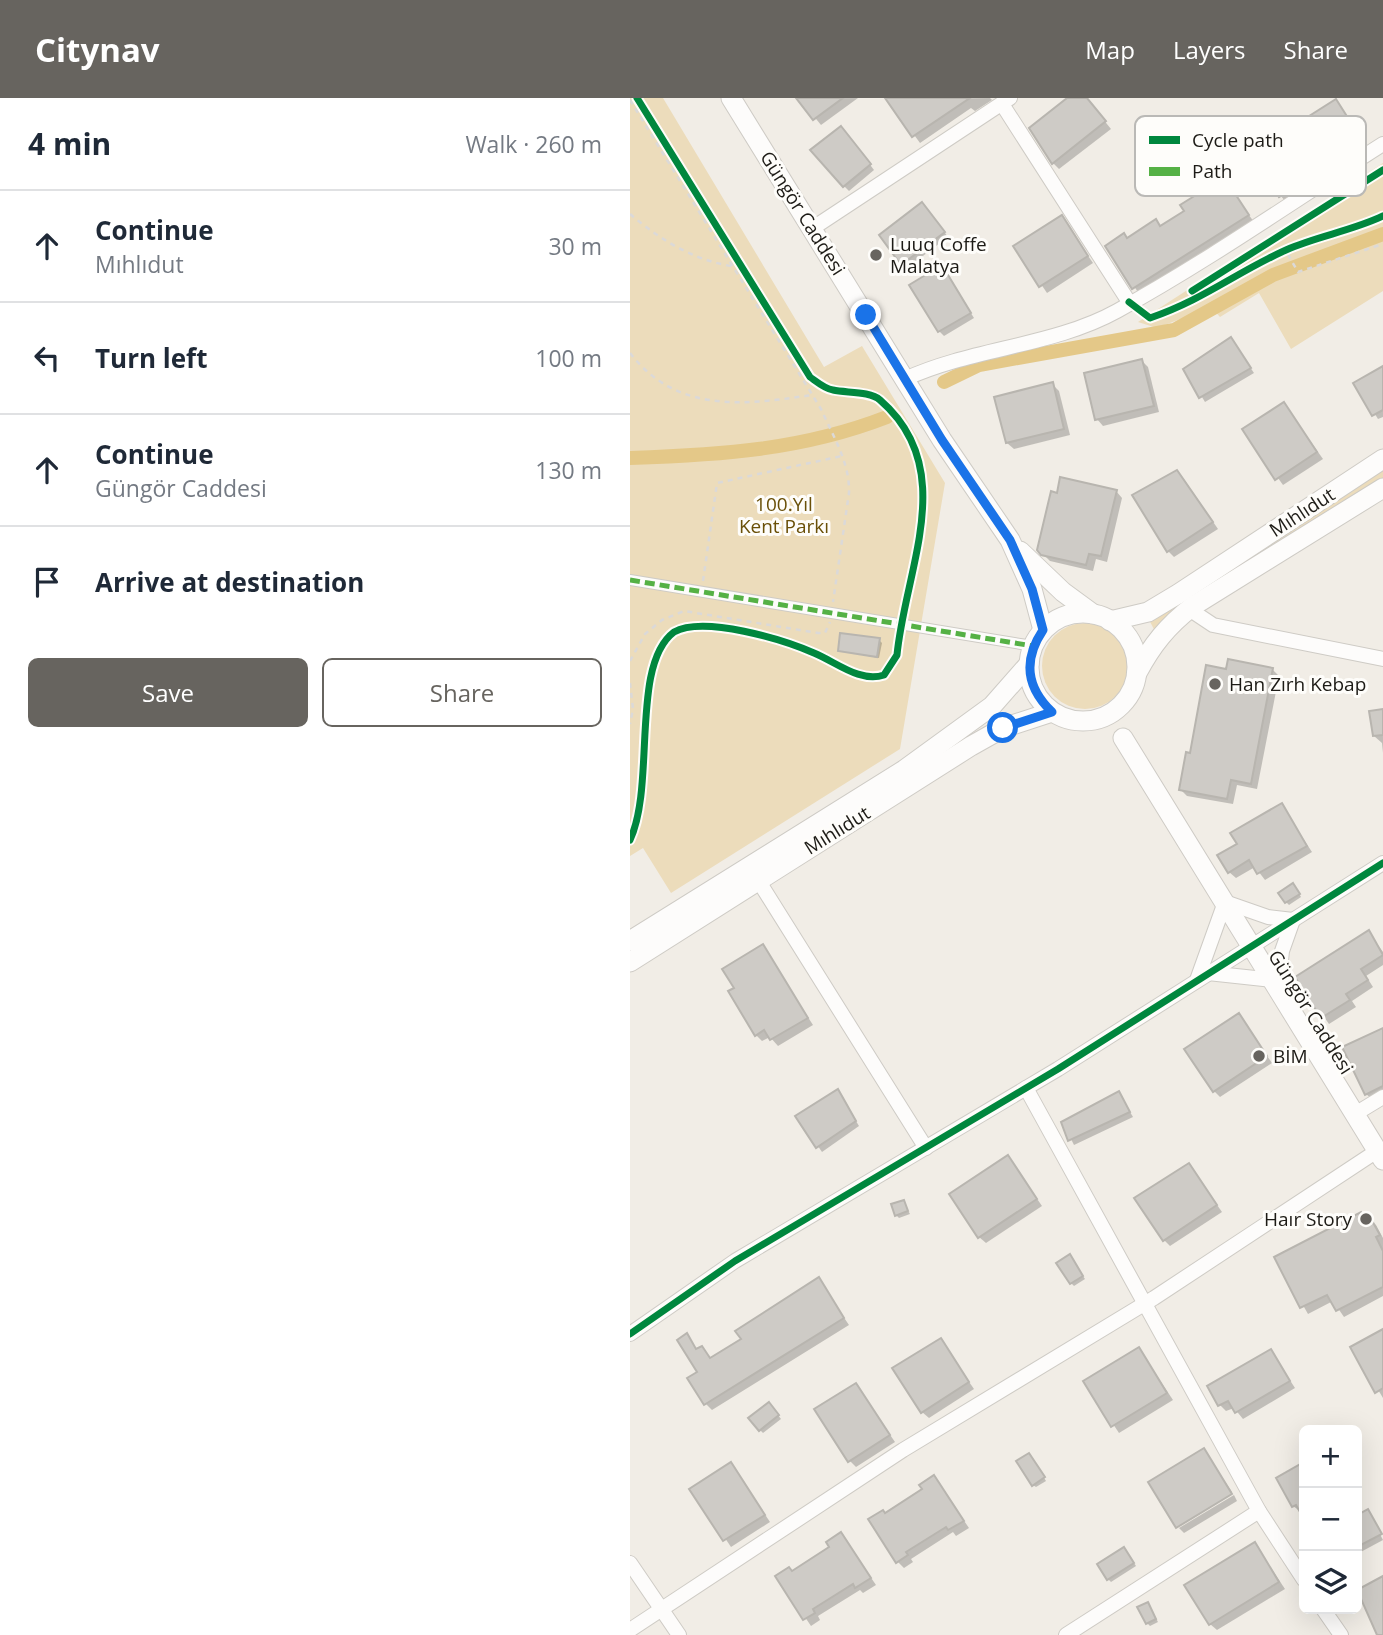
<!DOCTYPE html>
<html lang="en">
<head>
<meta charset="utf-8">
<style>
  :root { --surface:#fff; --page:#f2f2f3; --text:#1f2937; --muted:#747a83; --line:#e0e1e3; --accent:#67645f }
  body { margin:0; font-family:"Open Sans",sans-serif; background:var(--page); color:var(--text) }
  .controls { position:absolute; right:21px; bottom:21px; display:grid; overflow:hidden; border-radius:10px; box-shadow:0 7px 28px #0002 }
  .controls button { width:63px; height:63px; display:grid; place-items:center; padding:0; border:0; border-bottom:2px solid var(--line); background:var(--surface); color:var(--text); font:35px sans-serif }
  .stop { position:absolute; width:21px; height:21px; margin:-16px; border:5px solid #1a73e8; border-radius:50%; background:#fff }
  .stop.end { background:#1a73e8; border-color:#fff; box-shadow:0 2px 7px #0008 }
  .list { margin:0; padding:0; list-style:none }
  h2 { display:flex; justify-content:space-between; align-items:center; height:91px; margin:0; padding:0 28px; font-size:30px }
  h2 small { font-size:23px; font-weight:400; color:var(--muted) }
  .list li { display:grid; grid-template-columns:46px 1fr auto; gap:21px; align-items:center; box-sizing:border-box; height:112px; padding:0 28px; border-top:2px solid var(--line) }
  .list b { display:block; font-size:26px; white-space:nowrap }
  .list p { margin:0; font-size:23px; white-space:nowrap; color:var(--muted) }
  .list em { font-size:23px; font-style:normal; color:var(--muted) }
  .actions { display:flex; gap:14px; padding:21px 28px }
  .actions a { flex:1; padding:16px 0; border:2px solid var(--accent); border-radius:10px; text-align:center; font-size:24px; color:var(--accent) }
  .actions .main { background:var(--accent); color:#fff }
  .icon { flex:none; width:38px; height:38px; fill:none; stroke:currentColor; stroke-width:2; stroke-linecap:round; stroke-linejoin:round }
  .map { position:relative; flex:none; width:753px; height:1537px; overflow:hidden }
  header { display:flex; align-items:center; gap:42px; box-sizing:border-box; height:98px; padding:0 35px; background:var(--accent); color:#fff }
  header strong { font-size:33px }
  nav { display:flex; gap:38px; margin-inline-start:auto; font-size:24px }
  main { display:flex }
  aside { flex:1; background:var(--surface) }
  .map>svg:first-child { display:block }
  .green { fill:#ecdcbb }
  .shadow { fill:#0003 }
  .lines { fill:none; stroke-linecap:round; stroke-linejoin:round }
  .canal { stroke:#e4c888; stroke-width:14 }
  .building { fill:#cecbc6; stroke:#b8b5af; stroke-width:2 }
  .pedestrian-casing { stroke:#cecbc5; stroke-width:12 }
  .minor-casing { stroke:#cecbc5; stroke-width:16 }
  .secondary-casing { stroke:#cecbc5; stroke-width:21 }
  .path { stroke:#dbd9d8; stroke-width:2.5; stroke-dasharray:5 5; stroke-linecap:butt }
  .pedestrian { stroke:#fdfcfb; stroke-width:10 }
  .minor { stroke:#fdfcfb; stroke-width:14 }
  .secondary { stroke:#fdfcfb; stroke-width:19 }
  .quiet { stroke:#55b145; stroke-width:5; stroke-dasharray:10 5; stroke-linecap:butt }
  .cycleway-casing { stroke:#fefdfa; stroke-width:11 }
  .cycleway { stroke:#00873e; stroke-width:7 }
  .route { stroke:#1a73e8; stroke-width:9 }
  .poi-dot { fill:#67645f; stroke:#fefdfa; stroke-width:2.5 }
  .labels { text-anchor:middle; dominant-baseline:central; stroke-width:6; stroke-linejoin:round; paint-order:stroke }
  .street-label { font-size:19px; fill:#1d1b16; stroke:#fefdfa }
  .poi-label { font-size:19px; fill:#1d1b16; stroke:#fefdfa; text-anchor:start }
  .park-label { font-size:19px; fill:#6a5008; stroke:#fefdfa }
  .key { fill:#fefdfa; stroke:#bab9b6; stroke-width:2 }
  .key-label { font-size:19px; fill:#1d1b16 }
</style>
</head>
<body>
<header>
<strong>Citynav</strong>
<nav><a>Map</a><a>Layers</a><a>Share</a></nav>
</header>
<main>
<aside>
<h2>4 min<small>Walk · 260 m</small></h2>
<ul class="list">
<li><svg class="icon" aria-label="ahead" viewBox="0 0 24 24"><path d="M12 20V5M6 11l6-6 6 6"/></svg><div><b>Continue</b><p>Mıhlıdut</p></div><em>30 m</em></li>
<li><svg class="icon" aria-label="left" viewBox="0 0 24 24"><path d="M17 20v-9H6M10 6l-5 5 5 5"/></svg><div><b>Turn left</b></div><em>100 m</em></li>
<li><svg class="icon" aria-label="ahead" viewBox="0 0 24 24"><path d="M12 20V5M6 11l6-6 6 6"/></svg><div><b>Continue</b><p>Güngör Caddesi</p></div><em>130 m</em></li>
<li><svg class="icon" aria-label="arrive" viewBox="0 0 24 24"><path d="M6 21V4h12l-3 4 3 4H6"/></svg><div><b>Arrive at destination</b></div></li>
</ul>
<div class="actions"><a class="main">Save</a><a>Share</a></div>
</aside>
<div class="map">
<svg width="753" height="1537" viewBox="0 0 753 1537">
  <rect width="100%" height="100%" fill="#f1ede6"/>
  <g class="green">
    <polygon points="0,0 33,0 194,269 232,248 315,385 270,651 41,795 13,750 0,758"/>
    <polygon points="753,65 753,193 661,251 629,195 590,219 581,209 527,230 508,224"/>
    <polygon points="753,369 753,382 526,535 518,520"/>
    <circle cx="455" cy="568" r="43"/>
  </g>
  <g class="shadow">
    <polygon points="169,0 228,0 191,27"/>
    <polygon points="360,0 362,2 345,13 341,10 290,45 258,1"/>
    <polygon points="440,0 456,0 481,31 429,71 423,65"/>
    <polygon points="706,4 735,46 707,63 711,70 656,104 650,97"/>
    <polygon points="216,35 244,72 219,93 214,88"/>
    <polygon points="600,91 624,124 510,197 477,149 498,141 526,124 531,129 585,92"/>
    <polygon points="297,111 318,139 277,170 273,165"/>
    <polygon points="432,120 463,165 417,195 386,149"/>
    <polygon points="312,169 344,220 314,238 309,233"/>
    <polygon points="601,241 624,275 575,304 555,271"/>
    <polygon points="512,263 518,269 529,314 473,328 467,321"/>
    <polygon points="753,270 753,319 748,321 726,286"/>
    <polygon points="422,286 429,293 440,337 384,351 377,345"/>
    <polygon points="654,306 693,361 653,387 614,332"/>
    <polygon points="553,380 588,431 544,459 538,453"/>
    <polygon points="486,393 492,400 477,464 466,461 463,473 420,463 409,452"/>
    <polygon points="249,542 252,545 249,560 210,553"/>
    <polygon points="642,571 649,578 627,691 607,687 603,706 557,698 550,691 561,657 598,573"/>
    <polygon points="753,613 753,655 752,645 744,638 741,614"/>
    <polygon points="651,707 682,754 635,782 625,769 606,780 599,774 609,747"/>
    <polygon points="666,790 671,799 659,807 656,804"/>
    <polygon points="738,834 753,854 753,867 736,878 743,889 722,903 726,909 699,926 667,880"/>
    <polygon points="133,849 183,927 148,948 140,939 132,943 126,937 106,891"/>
    <polygon points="609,918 642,965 590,999 584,993"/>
    <polygon points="753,932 753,997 743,1002 736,996 715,949"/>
    <polygon points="208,993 229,1028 192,1054 167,1018"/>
    <polygon points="489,995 503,1019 444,1047 433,1025"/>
    <polygon points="378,1059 412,1108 356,1145 349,1139"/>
    <polygon points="559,1067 592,1114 540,1148 534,1142"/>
    <polygon points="273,1104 280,1116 269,1120 266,1117"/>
    <polygon points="731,1116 746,1127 753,1140 753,1198 714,1219 703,1203 678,1216 646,1160"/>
    <polygon points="442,1161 455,1181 444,1188 441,1185"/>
    <polygon points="188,1181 219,1227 82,1312 76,1306 56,1238 68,1253 72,1250 82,1261 113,1241"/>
    <polygon points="753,1233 753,1300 723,1250"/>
    <polygon points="310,1242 344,1291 299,1320 292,1314"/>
    <polygon points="509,1251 543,1302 489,1335 455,1284"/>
    <polygon points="641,1253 665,1290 613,1321 604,1310 596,1313 590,1307"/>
    <polygon points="226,1287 265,1344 226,1369 219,1362"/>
    <polygon points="142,1309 151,1321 133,1335 130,1332"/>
    <polygon points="574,1352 602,1394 546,1427"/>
    <polygon points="402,1360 416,1383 406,1389 403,1387"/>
    <polygon points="101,1366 140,1424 101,1449 62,1391"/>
    <polygon points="674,1366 674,1416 663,1408 648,1380"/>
    <polygon points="304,1379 339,1430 326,1438 323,1434 281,1461 283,1464 274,1470 268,1464 255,1417 294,1392"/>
    <polygon points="604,1397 607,1403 554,1435 549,1430"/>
    <polygon points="738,1413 753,1442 727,1456 727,1419"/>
    <polygon points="211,1436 246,1487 233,1495 230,1492 188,1518 190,1522 181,1528 148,1479 162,1474 201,1449"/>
    <polygon points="625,1446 655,1491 587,1532 580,1526"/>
    <polygon points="497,1454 506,1468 481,1484 478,1481"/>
    <polygon points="520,1509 528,1524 520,1528 517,1525"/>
  </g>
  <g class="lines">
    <g class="canal">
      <polyline points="314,284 349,267 544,232 643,177 753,136"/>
      <path d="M 0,360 C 90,357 172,352 257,319"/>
    </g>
  </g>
  <g class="building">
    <polygon points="166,0 213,0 183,22"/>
    <polygon points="255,0 340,0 282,39"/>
    <polygon points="437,0 457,0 476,23 422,66 399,30"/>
    <polygon points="706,1 730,39 701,56 706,63 649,99 621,55"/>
    <polygon points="211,28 241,66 213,89 180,52"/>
    <polygon points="593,85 597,91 600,88 619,117 502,191 475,148 494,135 497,140 526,121 530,128 554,113 550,107 582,87 584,90"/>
    <polygon points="292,104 315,134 271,167 249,137"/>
    <polygon points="432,117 458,158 409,189 383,148"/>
    <polygon points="312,167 341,215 308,234 279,187"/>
    <polygon points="601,239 621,270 569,300 553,271"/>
    <polygon points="512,261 524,308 465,322 454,275"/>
    <polygon points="753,268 753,312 742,318 723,285"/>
    <polygon points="423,284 434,331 376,345 364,299"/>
    <polygon points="654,304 687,354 645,382 612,331"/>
    <polygon points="547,372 583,424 537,454 502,397"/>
    <polygon points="430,379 487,392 471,458 459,456 456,467 411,457 407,452 421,393 427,395"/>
    <polygon points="210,535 250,540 247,559 208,553"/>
    <polygon points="598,561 643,570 621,686 601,682 597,701 549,692 556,654 560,655 576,567 596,571"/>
    <polygon points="753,611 753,637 743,638 739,613"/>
    <polygon points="652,705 677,748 627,776 619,762 598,775 587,757 607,746 600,735"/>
    <polygon points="663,785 670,796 655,805 648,795"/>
    <polygon points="739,832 753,857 731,871 738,882 716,896 720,902 691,920 665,879"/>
    <polygon points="133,846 178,920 140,942 134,932 125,938 98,893 104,890 92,871"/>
    <polygon points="609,915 637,958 583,994 554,951"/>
    <polygon points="753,930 753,988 735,997 712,949"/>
    <polygon points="208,991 226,1023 186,1050 165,1018"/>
    <polygon points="489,993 500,1014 438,1043 431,1024"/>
    <polygon points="378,1057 407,1101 348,1140 319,1096"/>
    <polygon points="559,1065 587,1107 533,1143 504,1100"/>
    <polygon points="274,1102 278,1113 265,1118 261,1106"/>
    <polygon points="731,1114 735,1122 740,1119 750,1137 746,1139 753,1153 753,1189 706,1213 697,1197 670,1210 644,1159"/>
    <polygon points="440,1156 453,1178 440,1186 426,1165"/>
    <polygon points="189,1179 214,1220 74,1307 57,1280 67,1274 47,1242 57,1235 66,1251 72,1248 80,1260 111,1241 105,1233"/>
    <polygon points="753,1231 753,1290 745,1295 720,1249"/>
    <polygon points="311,1240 339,1284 291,1315 262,1270"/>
    <polygon points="509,1249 537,1295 481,1329 453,1283"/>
    <polygon points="641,1251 660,1283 605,1315 598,1303 588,1308 577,1288"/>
    <polygon points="226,1285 260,1337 218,1364 184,1311"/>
    <polygon points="139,1304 149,1317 129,1333 118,1320"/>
    <polygon points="574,1350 602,1396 546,1430 518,1384"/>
    <polygon points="399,1355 415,1379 402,1388 386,1363"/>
    <polygon points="101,1364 135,1417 93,1443 59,1391"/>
    <polygon points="674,1364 674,1421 666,1407 662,1409 646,1380"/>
    <polygon points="304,1377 334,1423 318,1432 316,1429 276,1454 278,1457 266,1465 238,1421 253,1412 255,1415 292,1391 289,1387"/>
    <polygon points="738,1411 752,1436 727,1449 727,1417"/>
    <polygon points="211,1434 241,1480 225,1490 223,1486 183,1511 185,1515 173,1522 145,1478 159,1469 162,1473 199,1449 196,1444"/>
    <polygon points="625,1444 649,1484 579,1527 554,1487"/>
    <polygon points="494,1449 504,1465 477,1482 467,1466"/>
    <polygon points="753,1478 753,1537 747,1537 727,1492"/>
    <polygon points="518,1504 526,1521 516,1526 507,1509"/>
  </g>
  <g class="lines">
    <g class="pedestrian-casing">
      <polyline id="pedestrian" points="0,482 403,548"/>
    </g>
    <g class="minor-casing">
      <g id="minor">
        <polyline points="372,6 499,204"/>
        <polyline points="183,130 380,0"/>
        <path d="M 275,281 C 342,250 424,248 487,213 C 578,163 665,102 753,46"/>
        <polyline points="559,511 583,527 753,561"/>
        <polyline points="128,782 296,1050"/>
        <polyline points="578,875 643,882"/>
        <polyline points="567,882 595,804 638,819 663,822 652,853 648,891"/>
        <polyline points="396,990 629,1413 674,1482"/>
        <polyline points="725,1016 753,999"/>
        <polyline points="0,1236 105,1163 428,971 753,765"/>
        <polyline points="0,1465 49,1537"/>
        <polyline points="693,1511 711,1537"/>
        <polyline points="0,1532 273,1352 524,1200 747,1053"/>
        <polyline points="436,1537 629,1413"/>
      </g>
    </g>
    <g class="secondary-casing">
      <g id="secondary">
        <polyline points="101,0 312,342 380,442 402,491 413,532"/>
        <polyline points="390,453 433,494 463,516"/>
        <circle cx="453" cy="569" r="54"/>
        <polyline points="480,523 518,514 548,496 753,361"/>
        <path d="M 507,575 C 522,547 537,528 563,508 L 753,390"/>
        <polyline points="493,640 753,1062"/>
        <polyline points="0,843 274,672 362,608 399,566"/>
        <polyline points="0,864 341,648 373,630 422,614"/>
      </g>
    </g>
    <g class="path">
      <path d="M 0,2 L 191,311 C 203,338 220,365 219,395 L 203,504"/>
      <path d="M 0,116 C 29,141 63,162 101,168"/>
      <polyline points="648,139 668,174 753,146"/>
      <path d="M 0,255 C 47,316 115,307 182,297"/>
      <polyline points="73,483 87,385 212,358"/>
      <polyline points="0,563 15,536 32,522 54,513 188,535 195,535 200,524"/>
      <polyline points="0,585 3,611 0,626"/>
    </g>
    <use href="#pedestrian" class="pedestrian"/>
    <use href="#minor" class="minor"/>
    <use href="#secondary" class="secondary"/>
    <polyline class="quiet" points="0,482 403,548"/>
    <g class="cycleway-casing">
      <g id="cycleway">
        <polyline points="562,193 753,72"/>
        <path d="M 499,204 L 520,220 C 573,202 607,174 656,152 C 687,138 722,133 753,118"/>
        <path d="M 0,742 C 26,686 0,567 44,534 C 74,517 154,542 184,555 C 206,564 230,585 254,577 L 267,557 C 275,471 330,371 250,302 C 240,293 216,295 203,292 C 195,291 187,284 180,279 L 7,0"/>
        <polyline points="0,1236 105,1163 428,971 753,765"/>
      </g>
    </g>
    <use href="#cycleway" class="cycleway"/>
  </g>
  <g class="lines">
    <path class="route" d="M 236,217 L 312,342 L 380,442 L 402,491 L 413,532 C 393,562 396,589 422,614 L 373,630"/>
  </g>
  <g class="poi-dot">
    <circle cx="246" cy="157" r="7"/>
    <circle cx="585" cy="586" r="7"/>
    <circle cx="629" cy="958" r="7"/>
    <circle cx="736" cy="1121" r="7"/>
  </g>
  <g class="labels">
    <g class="street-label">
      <text transform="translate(173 115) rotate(58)">Güngör Caddesi</text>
      <text transform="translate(672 414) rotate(-33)">Mıhlıdut</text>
      <text transform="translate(207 732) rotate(-32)">Mıhlıdut</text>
      <text transform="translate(681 914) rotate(58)">Güngör Caddesi</text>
    </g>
    <g class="poi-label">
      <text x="260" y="146">Luuq Coffe<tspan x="260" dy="22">Malatya</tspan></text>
      <text x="599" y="586">Han Zırh Kebap</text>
      <text x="643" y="958">BİM</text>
      <text x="722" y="1121" text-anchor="end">Haır Story</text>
    </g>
    <g class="park-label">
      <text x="154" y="406">100.Yıl<tspan x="154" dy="22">Kent Parkı</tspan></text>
    </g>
  </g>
  <rect x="505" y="18" width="231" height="80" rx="10" class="key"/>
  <rect x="519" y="38" width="31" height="8" fill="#00873e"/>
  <rect x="519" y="69" width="31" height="9" fill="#55b145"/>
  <g class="key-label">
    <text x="562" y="49">Cycle path</text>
    <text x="562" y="80">Path</text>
  </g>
</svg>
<div class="controls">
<button>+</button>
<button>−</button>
<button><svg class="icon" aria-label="layers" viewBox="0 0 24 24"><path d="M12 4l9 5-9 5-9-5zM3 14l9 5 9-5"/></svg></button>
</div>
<div class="stop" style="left:373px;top:630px"></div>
<div class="stop end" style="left:236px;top:217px"></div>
</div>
</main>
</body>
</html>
